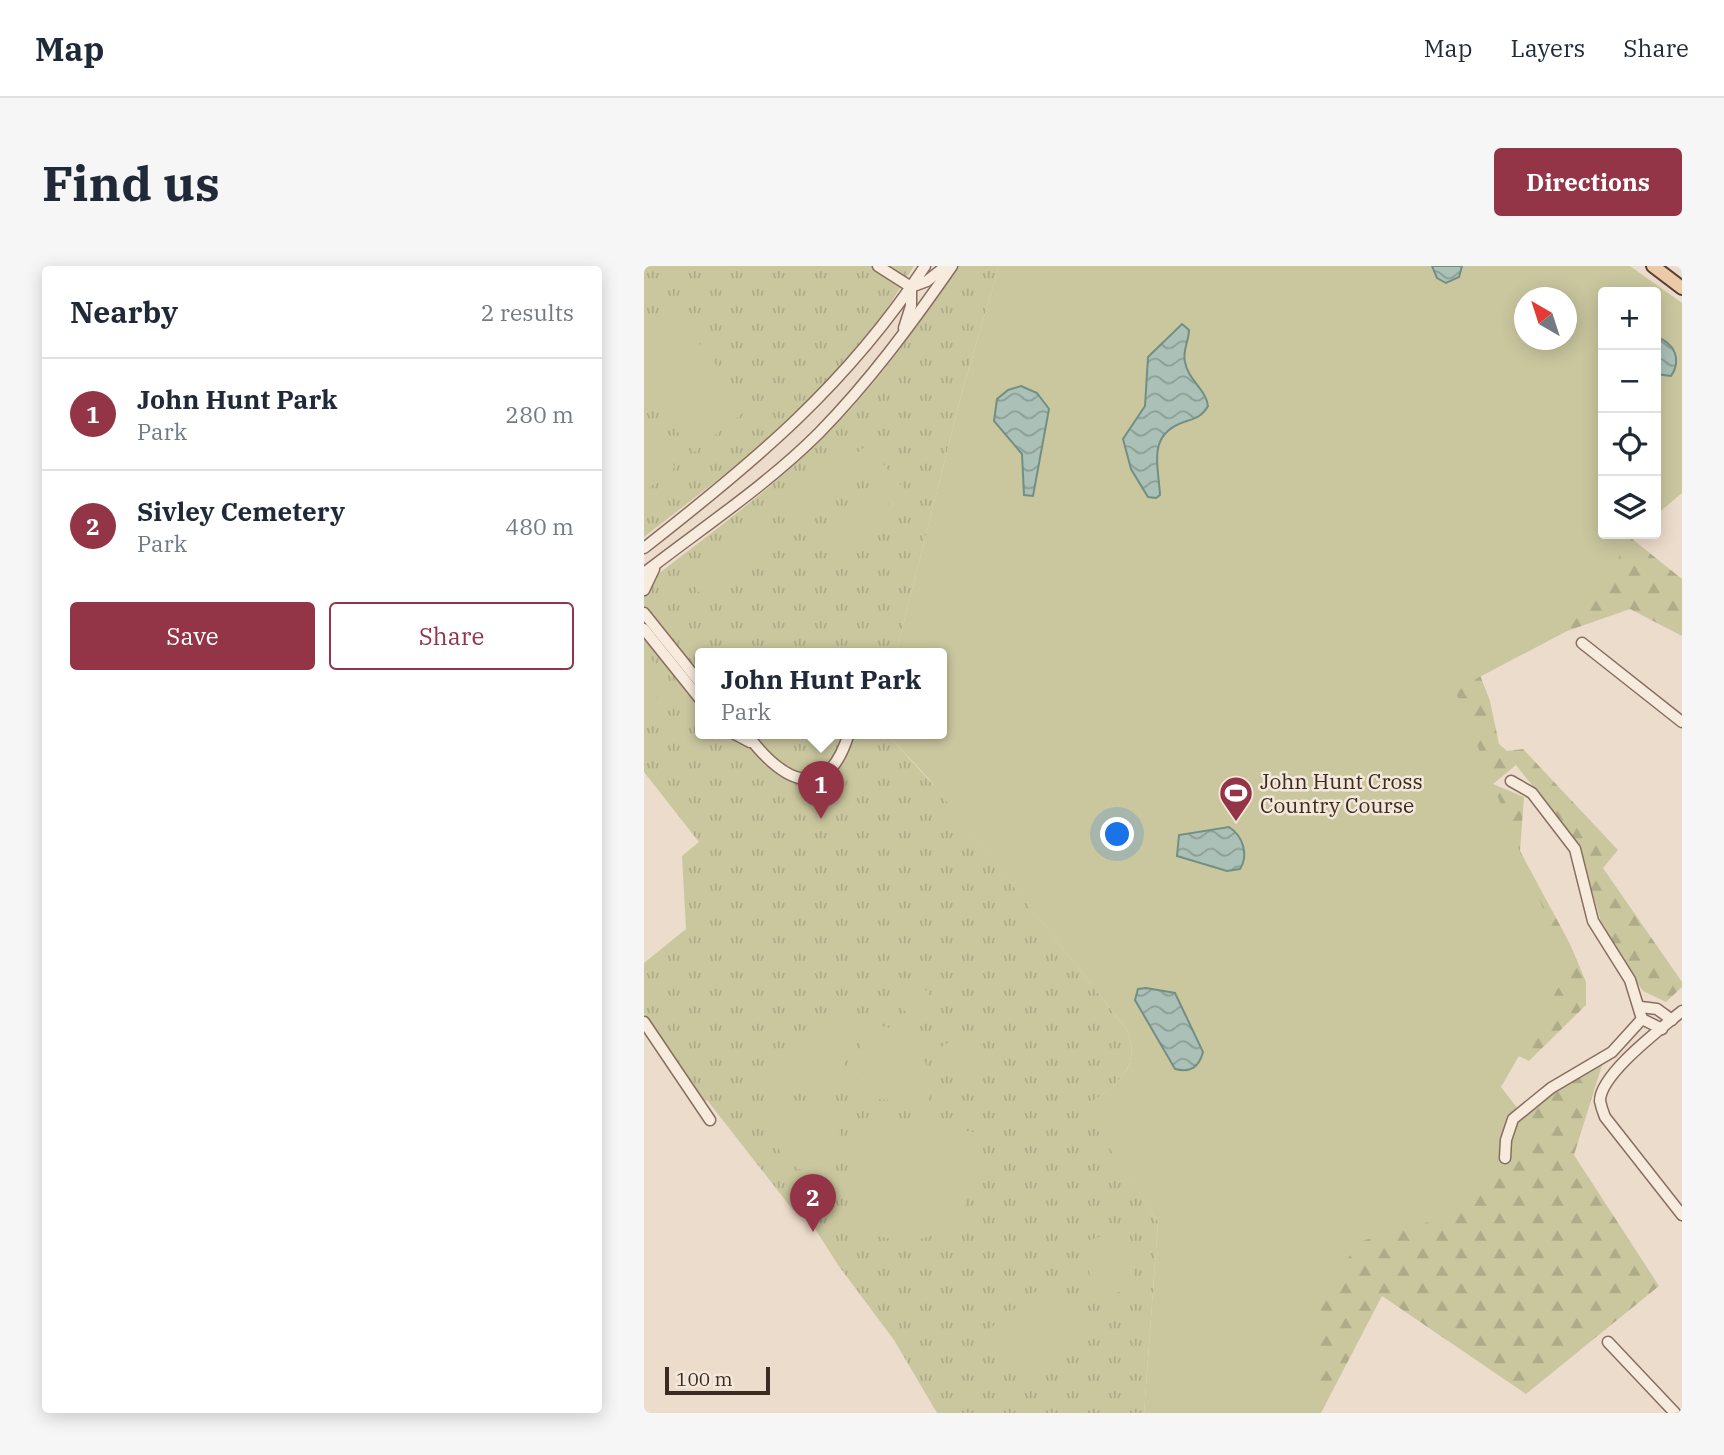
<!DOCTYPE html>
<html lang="en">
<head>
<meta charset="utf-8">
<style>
  :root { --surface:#fff; --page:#f6f6f7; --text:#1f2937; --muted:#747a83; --line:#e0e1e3; --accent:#933546 }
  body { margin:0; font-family:"IBM Plex Serif",serif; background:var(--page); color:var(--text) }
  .controls { position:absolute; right:21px; top:21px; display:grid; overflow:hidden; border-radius:7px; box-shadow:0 4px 18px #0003 }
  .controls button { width:63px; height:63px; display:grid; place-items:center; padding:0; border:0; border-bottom:2px solid var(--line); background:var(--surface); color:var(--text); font:35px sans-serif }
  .compass { position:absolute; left:870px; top:21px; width:63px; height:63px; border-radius:50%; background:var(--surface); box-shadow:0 4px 18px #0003; rotate:321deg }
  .scale { position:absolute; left:21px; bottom:18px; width:105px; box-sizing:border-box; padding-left:7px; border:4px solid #3a2a22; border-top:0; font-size:19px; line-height:24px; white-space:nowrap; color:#3a2a22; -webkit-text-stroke:5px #f4e8da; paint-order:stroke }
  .you { position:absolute; left:474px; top:569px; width:24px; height:24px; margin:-18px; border:5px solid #fff; border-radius:50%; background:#1a73e8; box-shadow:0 0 0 10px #1a73e833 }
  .badge { display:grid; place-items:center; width:46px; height:46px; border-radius:50%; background:var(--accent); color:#fff; font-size:23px; font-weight:700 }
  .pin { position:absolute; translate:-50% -58px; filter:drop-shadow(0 2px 4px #0008) }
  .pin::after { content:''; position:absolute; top:37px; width:24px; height:21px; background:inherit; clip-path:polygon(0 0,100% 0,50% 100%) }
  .popup { position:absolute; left:51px; top:382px; width:252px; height:91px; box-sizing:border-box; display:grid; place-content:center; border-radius:7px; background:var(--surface); filter:drop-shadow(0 2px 5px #0005); font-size:23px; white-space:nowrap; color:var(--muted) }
  .popup b { font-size:26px; color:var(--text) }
  .popup::after { content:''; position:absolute; left:50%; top:100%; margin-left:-14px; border:14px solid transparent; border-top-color:var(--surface) }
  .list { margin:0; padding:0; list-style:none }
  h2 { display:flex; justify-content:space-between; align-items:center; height:91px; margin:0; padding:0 28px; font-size:30px }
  h2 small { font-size:23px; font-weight:400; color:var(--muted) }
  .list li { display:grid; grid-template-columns:46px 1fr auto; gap:21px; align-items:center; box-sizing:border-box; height:112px; padding:0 28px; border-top:2px solid var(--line) }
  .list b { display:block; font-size:26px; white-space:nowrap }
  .list p { margin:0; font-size:23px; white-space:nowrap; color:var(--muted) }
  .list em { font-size:23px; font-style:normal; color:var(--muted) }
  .actions { display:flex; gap:14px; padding:21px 28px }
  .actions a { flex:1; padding:16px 0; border:2px solid var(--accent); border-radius:7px; text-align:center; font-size:24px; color:var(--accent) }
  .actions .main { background:var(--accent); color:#fff }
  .icon { flex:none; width:38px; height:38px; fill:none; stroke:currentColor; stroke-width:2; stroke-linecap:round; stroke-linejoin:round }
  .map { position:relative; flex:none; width:1038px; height:1147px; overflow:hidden; border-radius:7px }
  header { display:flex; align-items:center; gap:42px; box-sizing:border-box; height:98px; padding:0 35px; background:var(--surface); border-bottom:2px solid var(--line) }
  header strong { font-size:33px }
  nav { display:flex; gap:38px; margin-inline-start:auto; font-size:24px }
  .intro { display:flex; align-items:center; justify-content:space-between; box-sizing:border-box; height:168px; padding:0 42px }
  h1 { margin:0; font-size:49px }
  .button { padding:18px 32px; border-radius:7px; background:var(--accent); color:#fff; font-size:24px; font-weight:700 }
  main { display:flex; gap:42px; padding:0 42px }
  aside { flex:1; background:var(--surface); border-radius:7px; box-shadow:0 4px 18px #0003 }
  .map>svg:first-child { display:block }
  .forest { fill:url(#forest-firs) }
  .park { fill:url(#park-tufts) }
  .pitch { fill:#cac79f; fill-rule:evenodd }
  .water { fill:url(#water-waves); stroke:#728f83; stroke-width:2 }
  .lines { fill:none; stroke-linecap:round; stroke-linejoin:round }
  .minor-casing { stroke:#886e60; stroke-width:13 }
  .major-casing { stroke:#573e34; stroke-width:16 }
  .minor { stroke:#f7ebde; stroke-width:10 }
  .major { stroke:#ebcaa7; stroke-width:12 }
  .labels { text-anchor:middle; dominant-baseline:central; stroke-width:5; stroke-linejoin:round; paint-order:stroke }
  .poi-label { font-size:21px; fill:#3a2a22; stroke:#f4e8da; text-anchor:start }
</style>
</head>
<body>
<header>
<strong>Map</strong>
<nav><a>Map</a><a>Layers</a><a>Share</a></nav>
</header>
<div class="intro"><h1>Find us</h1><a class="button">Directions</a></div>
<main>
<aside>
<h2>Nearby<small>2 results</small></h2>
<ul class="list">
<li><span class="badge">1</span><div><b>John Hunt Park</b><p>Park</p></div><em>280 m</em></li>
<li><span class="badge">2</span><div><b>Sivley Cemetery</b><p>Park</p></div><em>480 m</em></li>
</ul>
<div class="actions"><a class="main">Save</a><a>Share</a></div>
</aside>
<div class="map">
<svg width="1038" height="1147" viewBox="0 0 1038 1147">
  <defs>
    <pattern id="forest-firs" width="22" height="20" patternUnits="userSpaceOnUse" patternTransform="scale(1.75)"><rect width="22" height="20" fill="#cac79f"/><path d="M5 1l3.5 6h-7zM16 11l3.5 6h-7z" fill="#aeab89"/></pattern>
    <pattern id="park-tufts" width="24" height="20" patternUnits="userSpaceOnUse" patternTransform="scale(1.75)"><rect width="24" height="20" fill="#cac79f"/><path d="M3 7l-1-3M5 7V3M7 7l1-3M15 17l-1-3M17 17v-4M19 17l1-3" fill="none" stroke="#aeab89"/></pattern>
    <pattern id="water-waves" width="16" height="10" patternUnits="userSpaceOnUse" patternTransform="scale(1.75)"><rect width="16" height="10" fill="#abc1b7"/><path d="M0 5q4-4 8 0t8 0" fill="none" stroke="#8c9d94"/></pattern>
  </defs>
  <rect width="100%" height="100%" fill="#ecdccb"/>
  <g class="forest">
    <polygon points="991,268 987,272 1038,313 1038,370 986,343 923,365 920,359 944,303"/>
    <polygon points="831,396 846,435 855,478 863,485 879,483 974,584 959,602 1038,716 1038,721 1022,736 999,725 981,698 959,663 942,605 929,579 906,542 872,499 849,518 880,531 876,585 926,678 942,716 942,739 885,795 869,787 806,415"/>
    <polygon points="959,796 930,889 1015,1020 882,1128 738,1030 677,1147 635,1147 657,1011 865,856"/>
  </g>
  <g class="park">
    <polygon points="0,0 270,0 239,49 188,110 120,178 0,271"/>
    <path d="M 312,0 L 355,0 L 318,126 L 252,387 L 56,387 L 56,467 L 242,467 L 295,525 L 483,764 C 499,805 469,820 440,842 L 514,956 L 500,1147 L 293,1147 L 250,1074 L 194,999 L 156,939 L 149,944 L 63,834 L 59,836 L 0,747 L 0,697 L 42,663 L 38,590 L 55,576 L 0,506 L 0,319 C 60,272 123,227 178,173 C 230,122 274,62 312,0 Z"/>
  </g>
  <g class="pitch">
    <path d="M 355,0 L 986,0 L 1038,37 L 1038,227 L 1012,249 L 1012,26 L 959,26 L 959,268 L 991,268 L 923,365 L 811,424 L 924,705 L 857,821 L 891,865 L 812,948 L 718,975 L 677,1025 L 673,1147 L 500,1147 L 514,956 L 439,842 C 469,820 499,805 483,764 L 285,513 L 242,467 L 298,467 L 298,387 L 252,387 L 318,126 ZM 880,32 L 922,32 L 922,74 L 880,74 Z"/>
    <polygon points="34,51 106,141 50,186 0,124 0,79"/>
    <polygon points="0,162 31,201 0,226"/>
    <polygon points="223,179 261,224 244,238 249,245 193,290 176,268 233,221 222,206 163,253 145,232 201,186 207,192"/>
    <polygon points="114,258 131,279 63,336 45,314"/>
    <polygon points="0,384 28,420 0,442"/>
    <polygon points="277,718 298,745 274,762 253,735"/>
    <path d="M 184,754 L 205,755 L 199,821 L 192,827 L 125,821 C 133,784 147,765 184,754 Z"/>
    <path d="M 219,757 C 268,761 290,788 285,837 L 218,832 L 212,823 Z"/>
    <polygon points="316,768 335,795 312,811 292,785"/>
    <path d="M 125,833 L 190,840 L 197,848 L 190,913 C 142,909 122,879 125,833 Z"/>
    <path d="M 227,848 L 329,866 C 337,880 334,898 330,914 C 312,983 265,981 206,963 L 206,922 L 214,859 Z"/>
    <polygon points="481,963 493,1020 451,1034 439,976"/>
    <polygon points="405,1015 440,1061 378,1111 344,1064"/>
  </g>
  <g class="water">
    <polygon points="788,0 818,0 815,11 802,17 793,12"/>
    <path d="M 538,58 L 545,64 C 545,75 538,85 541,96 C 544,114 562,123 564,140 C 559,149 553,152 543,155 C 503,167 514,196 516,229 L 512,232 L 504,231 L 487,203 L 479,173 L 501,140 L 504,91 Z"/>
    <path d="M 1012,71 C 1031,77 1038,94 1027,110 L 1012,108 Z"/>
    <polygon points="377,120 393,127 405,143 389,230 380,229 378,188 350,155 353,133 364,124"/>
    <path d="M 585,561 C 599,570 605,589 596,603 L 583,605 L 533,590 L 535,569 Z"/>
    <path d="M 502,722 L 531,727 L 559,786 C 555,801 547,807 531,803 L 491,734 L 494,723 Z"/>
  </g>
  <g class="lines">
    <g class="minor-casing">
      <g id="minor">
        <polyline points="234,0 267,21"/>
        <polyline points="267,21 283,15 302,0"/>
        <polyline points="260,62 267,40 267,21"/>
        <path d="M 0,282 C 110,196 203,119 281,0"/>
        <path d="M 0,307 C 58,262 123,219 175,167 C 225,116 267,59 308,0"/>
        <polyline points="0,324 10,303"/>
        <polyline points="0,347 56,417"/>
        <polyline points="0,363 56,433"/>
        <polyline points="938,377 1038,456"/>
        <polyline points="89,467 106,476"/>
        <path d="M 102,467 C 137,514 182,542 205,467"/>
        <polyline points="997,741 1013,743 1028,754"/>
        <path d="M 1038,745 C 1018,762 956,808 956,835 C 957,840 959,846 961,851 L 1038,949"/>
        <polyline points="998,753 1018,763"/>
        <polyline points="0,756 66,854"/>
        <polyline points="861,892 862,874 869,853 907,822 968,786 998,753 986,714 949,655 931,583 888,527 867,515"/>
        <polyline points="964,1076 1031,1147"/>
      </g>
    </g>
    <g class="major-casing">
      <polyline id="major" points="1009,0 1038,22"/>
    </g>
    <use href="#minor" class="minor"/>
    <use href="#major" class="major"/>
  </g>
  <defs>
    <g id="stadium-pin" transform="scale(1.75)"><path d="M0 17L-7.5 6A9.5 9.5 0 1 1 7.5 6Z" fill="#933546" stroke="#f4e8da"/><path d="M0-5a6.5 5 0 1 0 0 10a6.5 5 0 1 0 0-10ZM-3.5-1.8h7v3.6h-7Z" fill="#fff"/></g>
  </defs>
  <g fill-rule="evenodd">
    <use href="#stadium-pin" x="592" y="527"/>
  </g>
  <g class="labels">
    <g class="poi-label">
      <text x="616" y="515">John Hunt Cross<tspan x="616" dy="24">Country Course</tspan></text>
    </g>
  </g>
</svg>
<div class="controls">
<button>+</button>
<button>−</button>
<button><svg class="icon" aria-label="locate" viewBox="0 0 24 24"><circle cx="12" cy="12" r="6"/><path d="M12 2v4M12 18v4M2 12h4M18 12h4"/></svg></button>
<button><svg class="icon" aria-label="layers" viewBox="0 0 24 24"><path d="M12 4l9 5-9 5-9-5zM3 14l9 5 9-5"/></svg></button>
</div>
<svg class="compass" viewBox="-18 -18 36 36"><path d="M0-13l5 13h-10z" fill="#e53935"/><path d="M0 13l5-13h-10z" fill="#747a83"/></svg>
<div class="scale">100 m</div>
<div class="you"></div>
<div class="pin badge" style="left:177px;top:553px">1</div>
<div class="popup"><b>John Hunt Park</b>Park</div>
<div class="pin badge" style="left:169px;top:966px">2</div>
</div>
</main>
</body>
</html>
